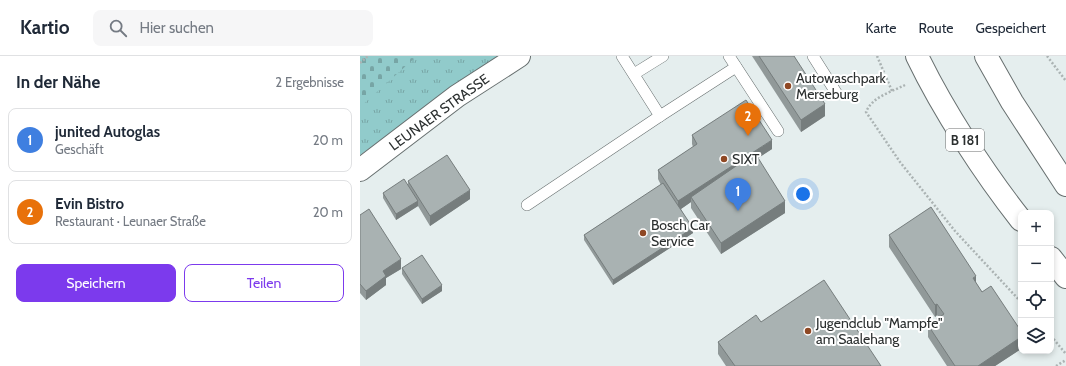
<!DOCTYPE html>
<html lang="de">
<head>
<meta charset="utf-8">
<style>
  :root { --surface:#fff; --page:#f6f6f7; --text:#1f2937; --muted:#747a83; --line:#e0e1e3; --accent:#7c3aed }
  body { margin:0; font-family:Cabin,sans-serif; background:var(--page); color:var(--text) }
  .controls { position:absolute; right:12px; bottom:12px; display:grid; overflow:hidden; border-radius:8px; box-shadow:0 2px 6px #0003 }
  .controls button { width:36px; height:36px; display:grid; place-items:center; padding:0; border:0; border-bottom:1px solid var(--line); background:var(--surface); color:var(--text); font:20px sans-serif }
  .you { position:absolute; left:443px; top:138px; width:14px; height:14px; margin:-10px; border:3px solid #fff; border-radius:50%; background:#1a73e8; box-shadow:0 0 0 6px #1a73e833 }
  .badge { display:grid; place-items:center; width:26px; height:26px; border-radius:50%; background:var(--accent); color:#fff; font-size:13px; font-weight:700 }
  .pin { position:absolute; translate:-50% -33px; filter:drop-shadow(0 1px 2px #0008) }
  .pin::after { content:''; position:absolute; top:21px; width:14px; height:12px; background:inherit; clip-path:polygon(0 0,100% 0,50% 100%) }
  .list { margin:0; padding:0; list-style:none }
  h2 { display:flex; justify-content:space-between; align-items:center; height:52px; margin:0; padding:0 16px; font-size:17px }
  h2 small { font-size:13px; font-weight:400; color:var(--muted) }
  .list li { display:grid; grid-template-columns:26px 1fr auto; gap:12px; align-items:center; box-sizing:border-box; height:64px; margin:0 8px 8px; padding:0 8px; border:1px solid var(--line); border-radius:8px }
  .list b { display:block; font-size:15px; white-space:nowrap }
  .list p { margin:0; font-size:13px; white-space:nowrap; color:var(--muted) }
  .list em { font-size:13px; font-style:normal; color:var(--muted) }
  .actions { display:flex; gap:8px; padding:12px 16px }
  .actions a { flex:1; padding:9px 0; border:1px solid var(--accent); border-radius:8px; text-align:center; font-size:14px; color:var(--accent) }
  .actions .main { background:var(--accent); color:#fff }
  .icon { flex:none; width:22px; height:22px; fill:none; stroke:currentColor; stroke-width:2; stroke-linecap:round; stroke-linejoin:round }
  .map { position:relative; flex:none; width:706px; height:310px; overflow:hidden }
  header { display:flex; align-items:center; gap:24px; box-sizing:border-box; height:56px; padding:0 20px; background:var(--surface); border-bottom:1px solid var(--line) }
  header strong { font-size:19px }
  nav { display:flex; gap:22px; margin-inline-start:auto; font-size:14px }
  .search { width:280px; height:36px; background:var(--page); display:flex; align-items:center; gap:10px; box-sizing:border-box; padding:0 14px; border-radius:8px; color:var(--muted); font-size:15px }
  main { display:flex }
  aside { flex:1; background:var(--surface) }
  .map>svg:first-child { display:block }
  .grass { fill:url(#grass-tufts) }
  .cemetery { fill:url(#cemetery-stones) }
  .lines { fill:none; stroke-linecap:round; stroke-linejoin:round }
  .service-casing { stroke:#676f6f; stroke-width:12 }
  .minor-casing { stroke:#676f6f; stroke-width:24 }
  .primary-casing { stroke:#676f6f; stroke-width:24 }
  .path { stroke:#abb3b3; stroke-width:2.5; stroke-dasharray:2 2; stroke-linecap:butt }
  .service { stroke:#fff; stroke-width:11 }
  .minor { stroke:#fff; stroke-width:22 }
  .primary { stroke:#fff; stroke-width:22 }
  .wall { fill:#919999 }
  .shaded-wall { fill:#767d7d }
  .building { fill:#a9b2b2; stroke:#767d7d }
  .poi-dot { fill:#8f4824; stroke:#fff; stroke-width:1.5 }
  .labels { text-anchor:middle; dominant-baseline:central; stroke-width:4; stroke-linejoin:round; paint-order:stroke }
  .shield { fill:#fff; stroke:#6b6d6d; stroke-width:1 }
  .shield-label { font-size:13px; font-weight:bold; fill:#2b2f2f }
  .poi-label { font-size:14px; fill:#2b2f2f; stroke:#fff; text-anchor:start }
  .street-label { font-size:14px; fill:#2b2f2f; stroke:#fff }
</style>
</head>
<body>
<header>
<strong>Kartio</strong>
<div class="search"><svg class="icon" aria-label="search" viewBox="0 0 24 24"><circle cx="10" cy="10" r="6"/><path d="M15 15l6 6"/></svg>Hier suchen</div>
<nav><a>Karte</a><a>Route</a><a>Gespeichert</a></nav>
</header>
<main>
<aside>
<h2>In der Nähe<small>2 Ergebnisse</small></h2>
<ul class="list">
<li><span class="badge" style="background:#3f7fe0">1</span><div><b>junited Autoglas</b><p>Geschäft</p></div><em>20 m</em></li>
<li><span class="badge" style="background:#e8710a">2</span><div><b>Evin Bistro</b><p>Restaurant · Leunaer Straße</p></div><em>20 m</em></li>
</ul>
<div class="actions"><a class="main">Speichern</a><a>Teilen</a></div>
</aside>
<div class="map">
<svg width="706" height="310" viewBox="0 0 706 310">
  <defs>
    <pattern id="grass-tufts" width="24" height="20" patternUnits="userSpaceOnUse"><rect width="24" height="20" fill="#91cbcb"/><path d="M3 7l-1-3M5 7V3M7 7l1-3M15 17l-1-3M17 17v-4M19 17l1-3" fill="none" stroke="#77a5a5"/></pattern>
    <pattern id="cemetery-stones" width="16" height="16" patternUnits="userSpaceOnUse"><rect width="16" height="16" fill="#91cbcb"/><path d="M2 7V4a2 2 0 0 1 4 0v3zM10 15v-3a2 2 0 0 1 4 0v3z" fill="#77a5a5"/></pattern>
  </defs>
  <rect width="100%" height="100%" fill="#e5eeee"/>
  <polygon class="grass" points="56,0 139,0 0,99 0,49"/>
  <polygon class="cemetery" points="0,0 57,0 0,51"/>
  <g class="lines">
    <g class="service-casing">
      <g id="service">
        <polyline points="262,0 300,60"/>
        <polyline points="369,0 418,75"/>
        <polyline points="453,0 477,38"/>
        <polyline points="274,18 303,0"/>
        <polyline points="167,149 300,60 376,11"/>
      </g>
    </g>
    <g class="minor-casing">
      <polyline id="minor" points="0,114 97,40 159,0"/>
    </g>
    <g class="primary-casing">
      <g id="primary">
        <path d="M 557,0 C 583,54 624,117 661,164"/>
        <polyline points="626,0 652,46 706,129"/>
        <polyline points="691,202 706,221"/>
      </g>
    </g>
    <g class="path">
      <polyline points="517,0 532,35"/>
      <polyline points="687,0 706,25"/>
      <polyline points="0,7 8,0"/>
      <path d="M 545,29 C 531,36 512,41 506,56 L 540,106 L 595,175 L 661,246"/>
      <polyline points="691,280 706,298"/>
      <polyline points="696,310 706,304"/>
    </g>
    <use href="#service" class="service"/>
    <use href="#minor" class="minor"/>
    <use href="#primary" class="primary"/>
  </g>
  <g class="wall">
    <polygon points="392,0 434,0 465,60 441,76"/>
    <polygon points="332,79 412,93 398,102 425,157 361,198 331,152 331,146 321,153 333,177 253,229 224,184 224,179 301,129 298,123 298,114 333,91 332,88"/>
    <polygon points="48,125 110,143 70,170 58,150 36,164 23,142 23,137 48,129"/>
    <polygon points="0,159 41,213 26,222 26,229 6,244 0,237"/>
    <polygon points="529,179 616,227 661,293 635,310 587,310 568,281 568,269 579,262 577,259 575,261 529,191"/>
    <polygon points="42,212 82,235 62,248 42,218"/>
    <polygon points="401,266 521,310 366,310 358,298 358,286"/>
  </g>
  <g class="shaded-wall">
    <polygon points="465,48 465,60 441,76 441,64"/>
    <polygon points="412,84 412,93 333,145 331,141 331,146 318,155 318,145"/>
    <polygon points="110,134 110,143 70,170 70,160"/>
    <polygon points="58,145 58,150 36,164 36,158"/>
    <polygon points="425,145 425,157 361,198 361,187"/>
    <polygon points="333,172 333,177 253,229 253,224"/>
    <polygon points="41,203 41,213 26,222 26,229 6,244 6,235 23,215"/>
    <polygon points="616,220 616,232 613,222"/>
    <polygon points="82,229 82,235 62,248 62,243"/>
    <polygon points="577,248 577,259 575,261 575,249"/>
    <polygon points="661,281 661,293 635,310 618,310"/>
  </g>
  <g class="building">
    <polygon points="399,0 434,0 465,48 441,64"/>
    <polygon points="386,44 412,84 318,145 298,114 337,88 332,79"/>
    <polygon points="395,97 425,145 361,187 331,141"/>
    <polygon points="87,99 110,134 70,160 48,125"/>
    <polygon points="44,123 58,145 36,158 23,137"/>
    <polygon points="303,127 333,172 253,224 224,179"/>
    <polygon points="571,151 616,220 613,222 622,236 631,230 661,275 661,281 618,310 595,310 568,269 584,258 577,248 575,249 529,179"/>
    <polygon points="9,153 41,203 23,215 26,220 6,235 0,228 0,159"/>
    <polygon points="62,199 82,229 62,243 42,212"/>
    <polygon points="464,224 521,310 375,310 358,286 396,259 401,266"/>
  </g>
  <g class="poi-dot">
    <circle cx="428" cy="30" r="4"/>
    <circle cx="364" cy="103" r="4"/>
    <circle cx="283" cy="177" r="4"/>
    <circle cx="448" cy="275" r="4"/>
  </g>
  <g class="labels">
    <rect class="shield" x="586" y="73" width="38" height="22" rx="3"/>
    <g class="shield-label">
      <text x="605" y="84">B 181</text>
    </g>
    <g class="poi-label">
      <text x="436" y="22">Autowaschpark<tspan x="436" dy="16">Merseburg</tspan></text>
      <text x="372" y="103">SIXT</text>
      <text x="291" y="169">Bosch Car<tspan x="291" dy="16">Service</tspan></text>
      <text x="456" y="267">Jugendclub "Mampfe"<tspan x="456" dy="16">am Saalehang</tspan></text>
    </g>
    <g class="street-label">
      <text transform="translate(79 56) rotate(-36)">LEUNAER STRASSE</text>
    </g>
  </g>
</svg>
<div class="controls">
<button>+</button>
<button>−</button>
<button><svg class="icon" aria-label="locate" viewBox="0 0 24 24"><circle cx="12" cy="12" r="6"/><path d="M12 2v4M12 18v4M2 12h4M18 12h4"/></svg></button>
<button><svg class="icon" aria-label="layers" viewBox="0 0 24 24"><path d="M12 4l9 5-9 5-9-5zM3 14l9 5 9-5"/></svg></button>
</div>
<div class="you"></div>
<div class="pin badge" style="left:378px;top:155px;background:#3f7fe0">1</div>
<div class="pin badge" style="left:388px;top:80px;background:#e8710a">2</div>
</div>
</main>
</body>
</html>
